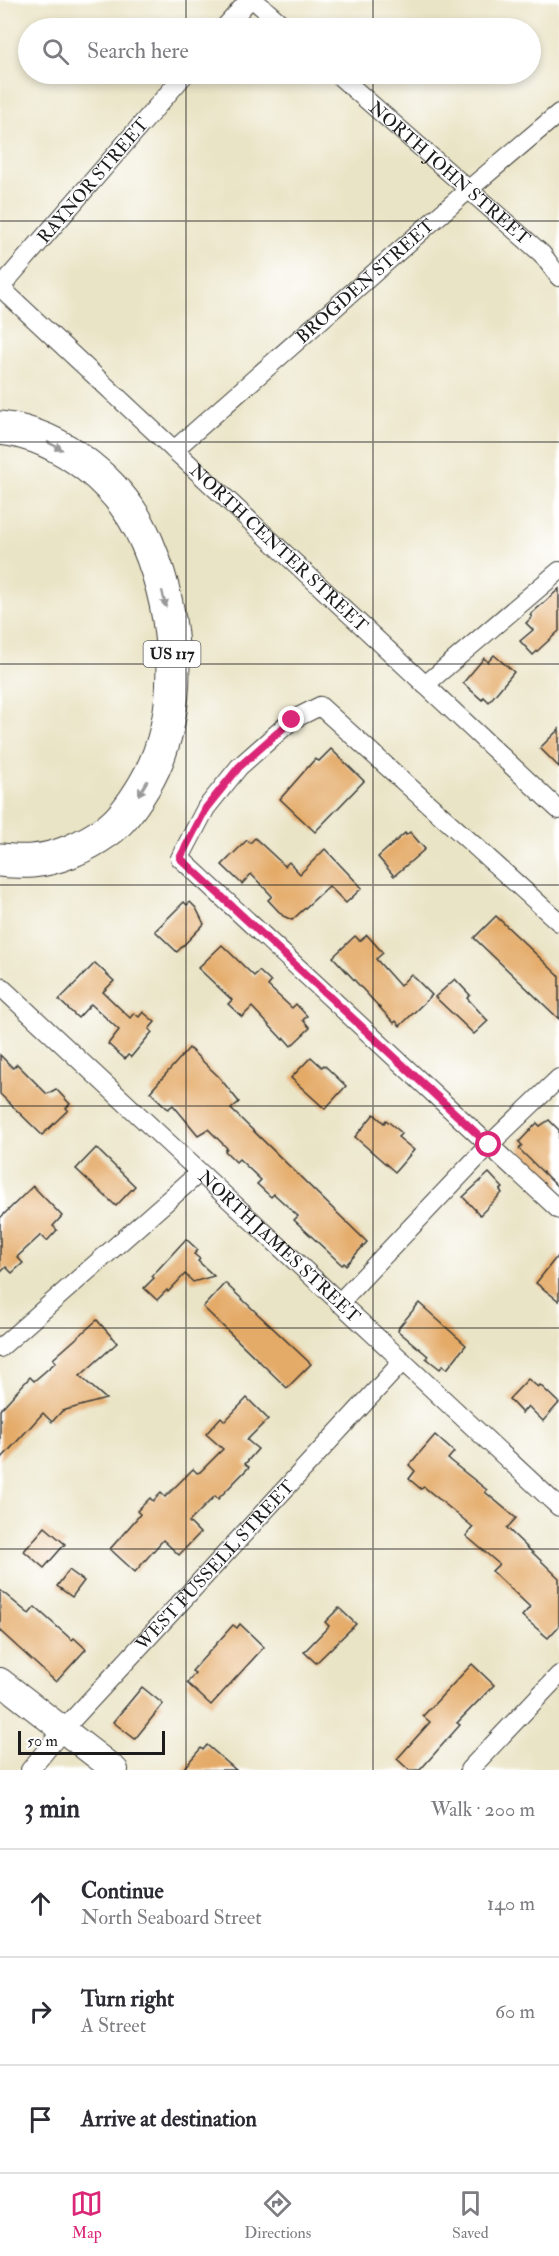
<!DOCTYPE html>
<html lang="en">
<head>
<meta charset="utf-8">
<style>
  :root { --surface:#fff; --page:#f7f7f7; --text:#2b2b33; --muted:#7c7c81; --line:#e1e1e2; --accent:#db2777 }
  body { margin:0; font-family:"IM FELL Double Pica",serif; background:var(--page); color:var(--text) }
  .scale { position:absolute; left:18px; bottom:15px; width:147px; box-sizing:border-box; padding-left:6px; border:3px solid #1c1c1c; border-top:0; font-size:16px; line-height:21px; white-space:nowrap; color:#1c1c1c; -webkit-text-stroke:4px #fff; paint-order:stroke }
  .stop { position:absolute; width:18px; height:18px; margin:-14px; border:4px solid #db2777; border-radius:50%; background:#fff }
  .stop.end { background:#db2777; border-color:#fff; box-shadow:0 2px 6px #0008 }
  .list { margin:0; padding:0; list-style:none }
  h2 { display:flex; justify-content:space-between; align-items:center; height:78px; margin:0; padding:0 24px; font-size:26px }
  h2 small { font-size:20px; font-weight:400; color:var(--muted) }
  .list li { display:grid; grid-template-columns:39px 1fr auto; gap:18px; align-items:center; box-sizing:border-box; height:108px; padding:0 24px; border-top:2px solid var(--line) }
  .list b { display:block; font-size:22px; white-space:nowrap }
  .list p { margin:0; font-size:20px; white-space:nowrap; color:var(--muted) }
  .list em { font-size:20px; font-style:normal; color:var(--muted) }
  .icon { flex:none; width:33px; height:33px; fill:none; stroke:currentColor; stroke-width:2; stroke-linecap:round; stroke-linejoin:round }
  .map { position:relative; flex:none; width:559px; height:1770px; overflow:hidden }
  .search { position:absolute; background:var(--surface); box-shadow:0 3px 9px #0003; left:18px; right:18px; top:18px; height:66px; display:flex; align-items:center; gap:15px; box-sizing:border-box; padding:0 21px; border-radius:33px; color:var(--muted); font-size:22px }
  .sheet { height:402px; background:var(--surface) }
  nav { display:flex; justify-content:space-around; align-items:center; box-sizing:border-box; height:84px; border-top:2px solid var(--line); background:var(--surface); font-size:16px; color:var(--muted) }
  nav a { display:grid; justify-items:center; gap:3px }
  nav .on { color:var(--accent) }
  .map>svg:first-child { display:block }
  .building { fill:#e4aa68 }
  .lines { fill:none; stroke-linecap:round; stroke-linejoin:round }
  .minor-casing { stroke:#3b3a36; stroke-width:20 }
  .secondary-casing { stroke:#3b3a36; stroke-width:28 }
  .motorway-casing { stroke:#3b3a36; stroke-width:35 }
  .minor { stroke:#fff; stroke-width:18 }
  .secondary { stroke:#fff; stroke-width:26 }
  .motorway { stroke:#fff; stroke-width:33 }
  .oneway { fill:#999 }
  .route { stroke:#db2777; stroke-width:8 }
  .grid { fill:none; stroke:#1c1c1c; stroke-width:1.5; stroke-opacity:0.55 }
  .labels { text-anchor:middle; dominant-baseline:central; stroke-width:4.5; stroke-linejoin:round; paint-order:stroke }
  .shield { fill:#fff; stroke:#606060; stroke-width:1.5 }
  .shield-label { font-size:16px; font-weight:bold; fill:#1c1c1c }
  .street-label { font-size:18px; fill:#1c1c1c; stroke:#fff }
</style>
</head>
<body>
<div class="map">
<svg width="559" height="1770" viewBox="0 0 559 1770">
  <rect width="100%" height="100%" fill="#fff"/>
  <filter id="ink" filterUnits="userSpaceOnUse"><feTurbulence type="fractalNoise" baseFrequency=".0167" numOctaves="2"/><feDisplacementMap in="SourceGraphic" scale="12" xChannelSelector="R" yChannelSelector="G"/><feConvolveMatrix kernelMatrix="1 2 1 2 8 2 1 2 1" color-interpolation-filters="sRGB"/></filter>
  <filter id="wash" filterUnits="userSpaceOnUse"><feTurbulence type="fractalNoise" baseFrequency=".008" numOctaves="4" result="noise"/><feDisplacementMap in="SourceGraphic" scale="24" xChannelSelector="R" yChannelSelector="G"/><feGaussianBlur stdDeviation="1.35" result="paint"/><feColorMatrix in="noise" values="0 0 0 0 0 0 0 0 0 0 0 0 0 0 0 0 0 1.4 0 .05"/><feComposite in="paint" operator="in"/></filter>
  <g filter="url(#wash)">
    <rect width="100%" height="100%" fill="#eae4c6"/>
    <g id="blocks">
      <g class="building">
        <polygon points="559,589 559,631 533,655 520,641 533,630 526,623 532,617 530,615"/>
        <polygon points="494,655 514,672 489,702 484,697 482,700 463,683 484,658 488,662"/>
        <polygon points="559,729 559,767 540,748"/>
        <polygon points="331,749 364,781 315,832 280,799 315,759 319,761"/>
        <polygon points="410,832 425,849 394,876 378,857 405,833 406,835"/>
        <polygon points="255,838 285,866 289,862 300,874 325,849 362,888 346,903 329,886 292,920 283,916 268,900 272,896 251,874 242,884 222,865 247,840 250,843"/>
        <polygon points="184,902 187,905 190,902 196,908 204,924 177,952 155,931"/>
        <polygon points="496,916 559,976 559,1019 474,938"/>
        <polygon points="367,935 383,953 376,959 400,986 411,974 432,995 400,1026 396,1021 394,1023 333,957 355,936 360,941"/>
        <polygon points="222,945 254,976 259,971 271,982 268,986 292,1008 296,1004 307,1016 303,1020 310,1028 291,1046 284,1038 283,1040 252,1007 242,1017 228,1004 232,1000 198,968"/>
        <polygon points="95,963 114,981 103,992 130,1018 134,1013 139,1017 143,1012 155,1022 149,1029 152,1032 131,1057 128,1055 125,1059 108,1044 119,1030 91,1004 78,1018 59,1000"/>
        <polygon points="455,979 470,995 467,998 488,1021 474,1034 435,997"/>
        <polygon points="189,1048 219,1077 239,1102 231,1109 367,1242 346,1265 344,1263 342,1265 294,1220 298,1216 274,1194 271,1197 257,1184 261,1180 239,1159 236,1162 225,1151 227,1148 208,1129 198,1135 173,1105 168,1109 150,1092"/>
        <polygon points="0,1055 13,1068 17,1064 47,1094 56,1089 70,1104 66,1108 68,1110 42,1135 0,1094"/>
        <polygon points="311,1057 322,1067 324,1065 346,1086 325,1109 291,1078"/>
        <polygon points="374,1114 384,1123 386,1120 402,1133 398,1137 414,1150 395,1172 355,1137"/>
        <polygon points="549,1120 559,1130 559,1188 519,1149 522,1145 519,1142 537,1123 540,1126"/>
        <polygon points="96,1148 135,1186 116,1206 76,1169"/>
        <polygon points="489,1173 503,1188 500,1190 502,1193 480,1215 463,1197"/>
        <polygon points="33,1186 62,1216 53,1226 57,1230 47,1241 41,1235 17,1257 23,1263 12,1273 6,1267 0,1273 0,1218"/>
        <polygon points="186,1239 198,1250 194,1254 200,1259 198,1261 214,1276 193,1282 185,1274 168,1292 167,1290 157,1300 144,1288 154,1278 152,1276"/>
        <polygon points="559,1254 559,1301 536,1283"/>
        <polygon points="225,1283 311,1364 287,1388 203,1307"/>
        <polygon points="419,1303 466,1345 447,1369 443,1365 440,1369 426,1358 428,1356 398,1331 399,1327"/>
        <polygon points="97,1320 117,1343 80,1376 106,1399 62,1411 52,1422 43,1413 0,1460 0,1410 30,1377 34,1381 56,1362 53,1359"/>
        <polygon points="528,1379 538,1387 540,1385 559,1403 543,1421 528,1406 522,1413 509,1399"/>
        <polygon points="247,1398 268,1419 247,1440 258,1449 245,1464 249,1467 218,1499 215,1496 189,1522 200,1533 179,1555 163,1540 135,1572 110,1549 138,1517 140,1514 137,1511 150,1498 153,1501 161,1493 165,1497 193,1469 197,1473 200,1472 223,1449 206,1434 221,1417 225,1421"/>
        <polygon points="435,1435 454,1452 448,1459 487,1490 485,1492 516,1518 507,1528 559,1578 559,1626 548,1638 522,1616 530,1607 492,1571 499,1564 466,1536 473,1527 424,1487 421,1489 409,1479 415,1471 409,1465"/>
        <polygon points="45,1527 65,1544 44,1568 24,1551"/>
        <polygon points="69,1570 84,1581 72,1597 57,1586"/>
        <polygon points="0,1590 29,1614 35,1607 72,1640 74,1638 86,1649 56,1682 0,1631"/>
        <polygon points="339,1608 356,1624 316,1663 304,1652 329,1626 325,1622"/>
        <polygon points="240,1624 264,1647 211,1705 187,1683 195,1673 192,1671 233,1625 237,1628"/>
        <polygon points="472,1664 494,1685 457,1723 460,1725 420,1770 409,1770 397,1759 430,1722 423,1716"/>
        <polygon points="142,1687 163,1704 135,1739 113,1722"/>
        <polygon points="207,1745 236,1770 182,1770 201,1748 203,1750"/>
      </g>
    </g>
  </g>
  <g filter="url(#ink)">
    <use href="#blocks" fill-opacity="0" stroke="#3b3a36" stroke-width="1.5"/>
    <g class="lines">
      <g class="minor-casing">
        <g id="minor">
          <polyline points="254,0 286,28"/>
          <polyline points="224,28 249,0"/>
          <path id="s1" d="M 337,74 L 542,254 L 559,277"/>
          <path id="s2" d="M 0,287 L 559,810"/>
          <path id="s3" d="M 0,288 L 185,74"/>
          <path id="s4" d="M 174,450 L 468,190 L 559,113"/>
          <polyline points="425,685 559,571"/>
          <polyline points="559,922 320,706 292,720 239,767 206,808 180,858 559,1210"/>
          <path id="s5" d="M 0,986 L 559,1507"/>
          <polyline points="339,1303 489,1145 559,1078"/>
          <polyline points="0,1348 199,1173"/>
          <path id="s6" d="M 30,1770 L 62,1731 L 403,1361"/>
          <polyline points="469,1770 559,1675"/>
        </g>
      </g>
      <g class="secondary-casing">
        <polyline id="secondary" points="0,1681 115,1770"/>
      </g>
      <g class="motorway-casing">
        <path id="motorway" d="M 0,428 C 63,435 123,485 147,543 C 178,616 186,716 144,786 C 135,801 122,821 107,831 C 86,846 58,859 32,861 C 21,862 10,861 0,860"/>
      </g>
      <use href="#minor" class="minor"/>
      <use href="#secondary" class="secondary"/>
      <use href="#motorway" class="motorway"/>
    </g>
    <defs><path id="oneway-solid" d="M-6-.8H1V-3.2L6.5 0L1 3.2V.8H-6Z" transform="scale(1.5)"/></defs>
    <g class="oneway">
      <use href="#oneway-solid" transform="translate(55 446) rotate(27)"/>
      <use href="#oneway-solid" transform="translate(164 599) rotate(77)"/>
      <use href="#oneway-solid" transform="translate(143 788) rotate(121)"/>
    </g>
  </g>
  <g class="lines" filter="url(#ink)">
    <polyline class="route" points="292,720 239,767 206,808 180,858 489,1145"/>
  </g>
  <path class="grid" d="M 186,0 L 186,28M 373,0 L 373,28M 186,74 L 186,1770M 373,74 L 373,1770M 0,221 L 559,221M 0,442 L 559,442M 0,664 L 559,664M 0,885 L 559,885M 0,1106 L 559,1106M 0,1328 L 559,1328M 0,1549 L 559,1549"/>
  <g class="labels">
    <rect class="shield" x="143.5" y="641" width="57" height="26" rx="4.5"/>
    <g class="shield-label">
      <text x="172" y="654">US 117</text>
    </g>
    <g class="street-label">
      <text stroke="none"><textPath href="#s1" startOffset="150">NORTH JOHN STREET</textPath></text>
      <text stroke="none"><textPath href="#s3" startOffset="142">RAYNOR STREET</textPath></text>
      <text stroke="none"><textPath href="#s4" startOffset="255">BROGDEN STREET</textPath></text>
      <text stroke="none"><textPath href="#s2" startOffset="382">NORTH CENTER STREET</textPath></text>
      <text stroke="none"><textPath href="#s5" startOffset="382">NORTH JAMES STREET</textPath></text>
      <text stroke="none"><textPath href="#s6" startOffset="276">WEST FUSSELL STREET</textPath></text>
    </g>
  </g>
</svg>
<div class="scale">50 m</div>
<div class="stop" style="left:489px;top:1145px"></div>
<div class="stop end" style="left:292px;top:720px"></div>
<div class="search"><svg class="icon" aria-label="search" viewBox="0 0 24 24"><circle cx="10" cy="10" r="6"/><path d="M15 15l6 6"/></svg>Search here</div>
</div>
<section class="sheet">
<h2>3 min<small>Walk · 200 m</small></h2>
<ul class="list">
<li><svg class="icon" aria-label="ahead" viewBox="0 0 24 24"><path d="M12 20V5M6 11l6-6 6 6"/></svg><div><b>Continue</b><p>North Seaboard Street</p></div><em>140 m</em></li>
<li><svg class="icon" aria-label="right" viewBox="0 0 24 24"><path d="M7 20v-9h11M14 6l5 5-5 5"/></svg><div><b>Turn right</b><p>A Street</p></div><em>60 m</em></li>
<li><svg class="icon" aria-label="arrive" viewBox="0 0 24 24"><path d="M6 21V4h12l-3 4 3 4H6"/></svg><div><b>Arrive at destination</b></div></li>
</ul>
</section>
<nav>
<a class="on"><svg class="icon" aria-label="map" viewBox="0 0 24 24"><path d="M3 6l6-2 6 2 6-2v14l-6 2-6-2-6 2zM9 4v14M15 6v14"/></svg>Map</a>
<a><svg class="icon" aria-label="directions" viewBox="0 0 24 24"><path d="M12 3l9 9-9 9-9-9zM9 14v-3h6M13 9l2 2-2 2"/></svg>Directions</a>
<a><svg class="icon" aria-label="saved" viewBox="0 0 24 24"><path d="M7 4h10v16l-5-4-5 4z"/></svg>Saved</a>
</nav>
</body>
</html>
